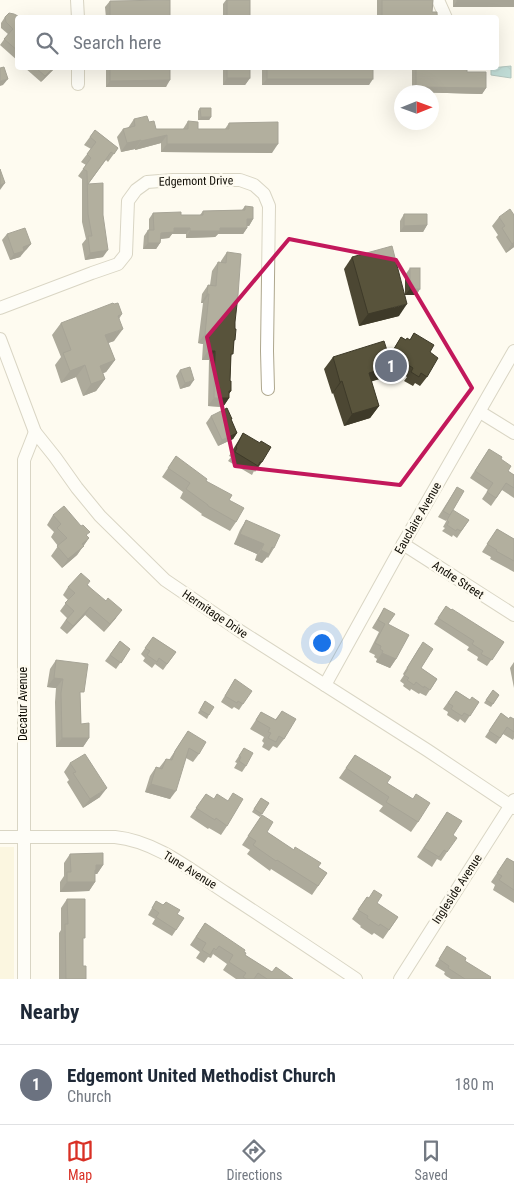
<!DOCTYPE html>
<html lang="en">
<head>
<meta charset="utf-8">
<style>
  :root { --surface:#fff; --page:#f2f2f3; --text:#1f2937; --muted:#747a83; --line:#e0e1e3; --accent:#d93025 }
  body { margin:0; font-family:"Roboto Condensed",sans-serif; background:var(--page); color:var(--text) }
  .compass { position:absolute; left:394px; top:85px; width:45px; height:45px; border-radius:50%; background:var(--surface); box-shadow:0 5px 20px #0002; rotate:89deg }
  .you { position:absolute; left:321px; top:642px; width:18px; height:18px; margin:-12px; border:4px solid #fff; border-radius:50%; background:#1a73e8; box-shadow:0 0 0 8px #1a73e833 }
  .badge { display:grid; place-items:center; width:32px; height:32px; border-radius:50%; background:var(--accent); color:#fff; font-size:16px; font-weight:700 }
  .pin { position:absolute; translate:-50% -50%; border:2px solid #fff; box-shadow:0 1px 5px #0006 }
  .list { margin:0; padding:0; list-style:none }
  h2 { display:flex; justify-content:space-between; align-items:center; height:65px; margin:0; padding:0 20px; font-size:21px }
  h2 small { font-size:16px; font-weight:400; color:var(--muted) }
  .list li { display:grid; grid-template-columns:32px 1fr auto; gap:15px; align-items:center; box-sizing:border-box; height:80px; padding:0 20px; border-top:1px solid var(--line) }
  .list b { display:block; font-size:19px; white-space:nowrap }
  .list p { margin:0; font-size:16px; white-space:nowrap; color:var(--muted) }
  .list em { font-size:16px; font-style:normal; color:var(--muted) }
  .icon { flex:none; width:28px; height:28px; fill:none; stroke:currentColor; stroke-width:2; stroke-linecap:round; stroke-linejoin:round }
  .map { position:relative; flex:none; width:514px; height:979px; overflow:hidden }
  .search { position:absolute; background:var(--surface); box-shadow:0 5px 20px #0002; left:15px; right:15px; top:15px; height:55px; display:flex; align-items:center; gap:12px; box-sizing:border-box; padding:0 18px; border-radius:5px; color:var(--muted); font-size:19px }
  .sheet { height:145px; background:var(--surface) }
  nav { display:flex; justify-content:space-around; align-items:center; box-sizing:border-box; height:70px; border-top:1px solid var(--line); background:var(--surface); font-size:14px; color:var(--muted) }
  nav a { display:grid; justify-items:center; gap:2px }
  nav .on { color:var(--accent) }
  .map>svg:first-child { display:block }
  .built { fill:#f9f0cd }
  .water { fill:url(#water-waves); stroke:#5a8582 }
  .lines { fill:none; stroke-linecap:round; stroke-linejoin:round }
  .minor-casing { stroke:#aea78e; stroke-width:14 }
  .minor { stroke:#fff; stroke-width:12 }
  .wall { fill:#4c4733 }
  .shaded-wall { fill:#3e3a29 }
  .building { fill:#58533b; stroke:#3e3a29 }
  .marked { fill:none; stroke:#c2185b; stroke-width:4; stroke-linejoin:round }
  .labels { text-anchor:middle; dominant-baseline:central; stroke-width:5; stroke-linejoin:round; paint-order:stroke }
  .street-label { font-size:12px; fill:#100d05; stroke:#fefbf0 }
</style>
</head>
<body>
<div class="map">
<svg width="514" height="979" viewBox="0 0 514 979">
  <defs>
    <pattern id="water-waves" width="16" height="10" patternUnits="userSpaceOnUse" patternTransform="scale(1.25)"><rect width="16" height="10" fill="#79b8b8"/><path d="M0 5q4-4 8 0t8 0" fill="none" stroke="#689d9d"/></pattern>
  </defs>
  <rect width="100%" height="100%" fill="#fefbf0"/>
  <rect class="built" x="0" y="847" width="14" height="132"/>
  <polygon class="water" points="511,66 511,78 491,75 491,68"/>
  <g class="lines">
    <g class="minor-casing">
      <g id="minor">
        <polyline points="77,0 78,18"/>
        <polyline points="438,0 446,18"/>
        <polyline points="78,68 78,84"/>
        <polyline points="0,308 92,273 118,264 126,254 128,201 136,190 147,182 173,180 240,180 254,185 264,194 269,206 267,351 268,389"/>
        <polyline points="0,339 35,432 55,457 77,488 100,516 165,580 240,631 427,750 514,808"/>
        <polyline points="480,412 514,433"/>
        <polyline points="403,544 514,615"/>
        <polyline points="325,685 403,544 514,351"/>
        <path d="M 0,837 L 115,837 C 156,841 192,871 226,893 C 269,921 313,950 356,979"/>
        <polyline points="24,979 24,460 35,432"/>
        <polyline points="400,979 514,800"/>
      </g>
    </g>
    <use href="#minor" class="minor"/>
  </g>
  <g class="wall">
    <polygon points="226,0 250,0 250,18 223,18 223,4"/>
    <polygon points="377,0 433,0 432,12 437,18 377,18"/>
    <polygon points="453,0 514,0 453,7"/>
    <polygon points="110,1 170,18 106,18 105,7"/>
    <polygon points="18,16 18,61 0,45 8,34 1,28 1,23 5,17"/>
    <polygon points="25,68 55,68 41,82"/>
    <polygon points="106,68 170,68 166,87 106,87"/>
    <polygon points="223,68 250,68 250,78 245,85 223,85"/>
    <polygon points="262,68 373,68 369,85 262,85"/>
    <polygon points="378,68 467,68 467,72 486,88 482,94 412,92 412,69 378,69"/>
    <polygon points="200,108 211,117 209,120 198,120 198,111"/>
    <polygon points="134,119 149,122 156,129 183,129 188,121 198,129 225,129 229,123 272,153 161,152 161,143 135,150 135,149 121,152 117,137 123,129 128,128"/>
    <polygon points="95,130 118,148 108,162 106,160 88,184 103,257 85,260 82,244 86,239 82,222 82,179 78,176 86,165 81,162 91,149 84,145"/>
    <polygon points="245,206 253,219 249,226 247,226 247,228 243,234 218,234 215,237 186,238 186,234 172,234 169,238 161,239 160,243 156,249 143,249 144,236 148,230 149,230 149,219 153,213 181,215 200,215 203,211 242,210"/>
    <polygon points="404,214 427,225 423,232 400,232 400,221"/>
    <polygon points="514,215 514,247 506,253 496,237 498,235 492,226 499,217"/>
    <polygon points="7,234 31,244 20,257 10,260 2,240"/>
    <polygon points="227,252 235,322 234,342 231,357 230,381 231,391 229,393 229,398 223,407 208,406 209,360 202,360 203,344 198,343 203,303 201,303 202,294 208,285 210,285 212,271 218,262 221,263 221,261"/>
    <polygon points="352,257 399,316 359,326 344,269"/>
    <polygon points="410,268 420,289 416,295 405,295 405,275"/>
    <polygon points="122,314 119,319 114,341 108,343 115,360 106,372 103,373 105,379 96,391 83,396 76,377 61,383 55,365 61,357 52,335 61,323"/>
    <polygon points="414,333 430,352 427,377 420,386 415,383 413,386 404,381 407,377 391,367 383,378 371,381 379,406 370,418 344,426 333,393 332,394 324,369 333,357 389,356 401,337 406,340 410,340"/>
    <polygon points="180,370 190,386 180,389 176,376"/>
    <polygon points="211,416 231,420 237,433 233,439 218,446 206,423"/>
    <polygon points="243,433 262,462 255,472 254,471 252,475 228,461 231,457 229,456"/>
    <polygon points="489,449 501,459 508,471 514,475 514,498 502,490 491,506 482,499 488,490 470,478"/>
    <polygon points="176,456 229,500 236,522 230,531 201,515 202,514 180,498 183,492 162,477"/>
    <polygon points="457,487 451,514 469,520 457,538 453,535 452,537 442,531 445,528 443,527 448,518 446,521 438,517"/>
    <polygon points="53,515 87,536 89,538 77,555 62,568 51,556 58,546 51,537 54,532 47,525"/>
    <polygon points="246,520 274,548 268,558 267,557 262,563 255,560 257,554 234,544 240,530"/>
    <polygon points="497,529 514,539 514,572 490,559 491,557 482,552"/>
    <polygon points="88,585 116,618 104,632 85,615 67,634 60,628 67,618 60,611 68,600 63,595 68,587"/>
    <polygon points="446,606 504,642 487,666 477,660 478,657 467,650 469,647 434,624"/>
    <polygon points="384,608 396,659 390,668 376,662 377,659 374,657 375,655 369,652 379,632 372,628"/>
    <polygon points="153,637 176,652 163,670 155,664 152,668 143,661 145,658 141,654"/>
    <polygon points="120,641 130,649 116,669 105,661"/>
    <polygon points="419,648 421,668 437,679 426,696 420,693 419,694 411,689 410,691 403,686 404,684 400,681 404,675 403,674"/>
    <polygon points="56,660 80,697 81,724 89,738 83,747 56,747 55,702 56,688 47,687 50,669"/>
    <polygon points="514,662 514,688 510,668"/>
    <polygon points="235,679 243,704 239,710 234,707 232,709 221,702"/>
    <polygon points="493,690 499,695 491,707 484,703"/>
    <polygon points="456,691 470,700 479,702 465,723 460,719 458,722 447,715 448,712 443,709"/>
    <polygon points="205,701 209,715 207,719 198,713"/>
    <polygon points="282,711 284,739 277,748 273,746 269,751 262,747 264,743 262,741 264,737 250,729 261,712 275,720"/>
    <polygon points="501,713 509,719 514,719 514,738 513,740 503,734 496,744 485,737"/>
    <polygon points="188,731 199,754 193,762 186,758 170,799 145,792 150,776 156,767 159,768 166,759 169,760"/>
    <polygon points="244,748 246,766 242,772 234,768 237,763 235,762"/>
    <polygon points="355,755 387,783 412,799 418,822 411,832 379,811 383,806 339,778"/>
    <polygon points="70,763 100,797 83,808 67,782 69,780 64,772"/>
    <polygon points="206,794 227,826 221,835 209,828 208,829 190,817"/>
    <polygon points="261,798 269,803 260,817 252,812"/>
    <polygon points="447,812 453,835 447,852 441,861 437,859 432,867 417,857"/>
    <polygon points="262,815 267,832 327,873 312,895 271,869 270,871 247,854 250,850 242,845"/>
    <polygon points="70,854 103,865 97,874 95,874 95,882 89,891 60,892 60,882 64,876 64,863"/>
    <polygon points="507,858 514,862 514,903 493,890 495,885 491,882"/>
    <polygon points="367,897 398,917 383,939 374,933 372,935 360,927 361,926 352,919"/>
    <polygon points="67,899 83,942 83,966 86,979 59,979 59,933 61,930 61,908"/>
    <polygon points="156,901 177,914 176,930 172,936 152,924 155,919 148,915"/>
    <polygon points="205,923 244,952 245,955 272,972 293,979 236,979 223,970 227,964 213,954 211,958 208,957 204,963 196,958 200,952 190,945"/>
    <polygon points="447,946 465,961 491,979 451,979 446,976 444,974 445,972 435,966"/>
  </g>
  <g class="shaded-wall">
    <polygon points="457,1 514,1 514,7 453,7"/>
    <polygon points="53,68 55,68 41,82 45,76"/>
    <polygon points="379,68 413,68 412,69 378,69"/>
    <polygon points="227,78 250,78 245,85 223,85"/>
    <polygon points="8,79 3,85 0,86 0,81"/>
    <polygon points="267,79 373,79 369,85 262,85"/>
    <polygon points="170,80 166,87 106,87 110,81"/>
    <polygon points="416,87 486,88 482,94 412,92"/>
    <polygon points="201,117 211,117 209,120 198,120"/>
    <polygon points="167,135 161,143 135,150 141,141"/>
    <polygon points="141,140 135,149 121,152 127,143"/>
    <polygon points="167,144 278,144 272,153 161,152"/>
    <polygon points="5,183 0,190 0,185"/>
    <polygon points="247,219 253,219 249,226 243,226"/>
    <polygon points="427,225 423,232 400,232 404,226"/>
    <polygon points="174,228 190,228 186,234 172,234 169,238 156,239 161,233"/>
    <polygon points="220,228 247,228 243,234 218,234 215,237 186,238 190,231"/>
    <polygon points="514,242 514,247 506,253 512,244"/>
    <polygon points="148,243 160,243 156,249 143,249"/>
    <polygon points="31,244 26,250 18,253 23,247"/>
    <polygon points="108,250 103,257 85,260 90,253"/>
    <polygon points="24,251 20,257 10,260 14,254"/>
    <polygon points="410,289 420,289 416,295 405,295"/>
    <polygon points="207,294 209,294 203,303 201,303"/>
    <polygon points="407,304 399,316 359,326 368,314"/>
    <polygon points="123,329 114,341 97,347 105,335"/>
    <polygon points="205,334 209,335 203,344 198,343"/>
    <polygon points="208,351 215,351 209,360 202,360"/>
    <polygon points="115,360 106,372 91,378 100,366"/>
    <polygon points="85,365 76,377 61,383 70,371"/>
    <polygon points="392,366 383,378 360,385 369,373"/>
    <polygon points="105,379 96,391 83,396 91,384"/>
    <polygon points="194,380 190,386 180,389 185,383"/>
    <polygon points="342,381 333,393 332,394 340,382"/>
    <polygon points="229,391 231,391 226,398 229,398 223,407 208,406 214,398"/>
    <polygon points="379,406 370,418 344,426 352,414"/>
    <polygon points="237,433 233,439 218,446 222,440"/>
    <polygon points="240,534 264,544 257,554 234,544"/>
    <polygon points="89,538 77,555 62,568 68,559 82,544"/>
    <polygon points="261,550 269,554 262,563 255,560"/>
    <polygon points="90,607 85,615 67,634 73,626"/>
    <polygon points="122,610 116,618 104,632 110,624"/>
    <polygon points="382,653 396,659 390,668 376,662"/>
    <polygon points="54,678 63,679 56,688 47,687"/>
    <polygon points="62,738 89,738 83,747 56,747"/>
    <polygon points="151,784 176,791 170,799 145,792"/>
    <polygon points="107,788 100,797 83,808 90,799"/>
    <polygon points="96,865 103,865 97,874 93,874"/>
    <polygon points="67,882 95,882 89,891 60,892"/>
  </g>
  <g class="building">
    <polygon points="170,0 170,18 110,18 110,1"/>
    <rect x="227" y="0" width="23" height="18"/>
    <polygon points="382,0 433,0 432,12 437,12 437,18 382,18"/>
    <rect x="457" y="0" width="57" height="1"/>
    <polygon points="9,13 14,14 18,16 18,51 4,39 13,29 6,22 5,17"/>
    <polygon points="4,67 8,79 0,81 0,68"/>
    <polygon points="36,68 53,68 45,76"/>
    <polygon points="110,68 170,68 170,80 110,81"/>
    <rect x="227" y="68" width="23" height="10"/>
    <rect x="267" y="68" width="106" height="11"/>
    <polygon points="416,68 467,68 467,72 486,72 486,88 416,87"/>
    <polygon points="200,108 211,108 211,117 201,117"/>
    <polygon points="147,116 149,122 154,121 156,129 188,129 188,121 198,122 198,129 229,129 229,123 278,122 278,144 167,144 167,135 141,141 141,140 127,143 123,129 135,126 134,119"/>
    <polygon points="95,130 118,148 114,154 111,152 88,184 103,183 103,215 108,250 90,253 88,236 92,236 88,214 87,171 83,169 91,158 87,154 96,142 90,137"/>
    <polygon points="0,169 5,183 0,185"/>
    <polygon points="245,206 253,207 253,219 247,219 247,228 220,228 220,231 190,231 190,228 174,228 174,232 161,233 160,243 148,243 148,230 154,230 153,213 181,212 181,215 203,215 203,211 245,210"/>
    <polygon points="510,209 514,215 514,242 512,244 502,228 505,226 499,217"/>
    <polygon points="404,214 427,214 427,225 404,226"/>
    <polygon points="25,228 31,244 23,247 24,251 14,254 7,234"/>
    <polygon points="392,246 407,304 368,314 352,257"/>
    <polygon points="227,252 241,254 238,295 235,322 235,329 236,329 235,340 234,340 233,354 231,354 230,381 231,381 231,391 229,391 229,398 214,398 215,351 208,351 209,335 205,334 209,294 207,294 208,285 216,286 218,262 226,263"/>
    <rect x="410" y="268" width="10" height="21"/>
    <polygon points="113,303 114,304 118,303 122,314 118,316 123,329 105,335 115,360 100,366 105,379 91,384 85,365 70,371 63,353 71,350 61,323"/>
    <polygon points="414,333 434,345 430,352 438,358 427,377 421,373 419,377 411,372 413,368 391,354 401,337 406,340 407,338 410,340"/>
    <polygon points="384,341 392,366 369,373 379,406 352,414 342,381 340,382 333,357"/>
    <polygon points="190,367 194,380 185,383 180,370"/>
    <polygon points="227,408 232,419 231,419 237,433 222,440 211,416"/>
    <polygon points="243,433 260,443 261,441 271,447 262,462 260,462 258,466 235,452 237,448 236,447"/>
    <polygon points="489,449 502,457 501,459 511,466 508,471 514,475 514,488 506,483 496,498 487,492 493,483 475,471"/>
    <polygon points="176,456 207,479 206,481 232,495 229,500 244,508 236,522 208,506 208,505 186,489 190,483 168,468"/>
    <polygon points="457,487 464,491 450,515 443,511"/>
    <polygon points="64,506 81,526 83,525 90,532 86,535 89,538 82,544 84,546 68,559 57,546 67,538 57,528 61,524 53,515"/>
    <polygon points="453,510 469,520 461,531 457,529 456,531 447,525 449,522 447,520"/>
    <polygon points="246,520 280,535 274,548 272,547 269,554 261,550 264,544 240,534"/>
    <polygon points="497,529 514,539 514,561 496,551 497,550 487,544"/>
    <polygon points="81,573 90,581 87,585 106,601 108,598 122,610 110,624 90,607 73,626 66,620 74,611 65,603 75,593 68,587"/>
    <polygon points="446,606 451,610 452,609 504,642 492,660 481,654 483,651 472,644 474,641 438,618"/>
    <polygon points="384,608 395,614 388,624 409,635 396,659 382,653 383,651 380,649 381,646 375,643 385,624 378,620"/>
    <polygon points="153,637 176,652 167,664 159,658 157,662 147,655 150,651 145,648"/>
    <polygon points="120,641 130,649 121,663 110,655"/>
    <polygon points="423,642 433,649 421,668 437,679 430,690 424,686 424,688 416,682 414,685 407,680 409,678 404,675 408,669 407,668"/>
    <polygon points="56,660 88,664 84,692 80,692 81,724 89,723 89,738 62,738 61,693 63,679 54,678"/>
    <polygon points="235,679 252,691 243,704 238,701 237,703 225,696"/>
    <polygon points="493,690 499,695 493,704 486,700"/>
    <polygon points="456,691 470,700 472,697 479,702 470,716 464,713 462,716 451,709 453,706 448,703"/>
    <polygon points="205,701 214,707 209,715 200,710"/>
    <polygon points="282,711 296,719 284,739 279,736 276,742 268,738 271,733 268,732 270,728 256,720 261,712 276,720"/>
    <polygon points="501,713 509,719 510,717 514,719 514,732 507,727 500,738 489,731"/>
    <polygon points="188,731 206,742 199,754 189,748 176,791 151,784 156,767 162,769 166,759 172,760 175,751"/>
    <polygon points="244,748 253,753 246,766 239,761 241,757 239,756"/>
    <polygon points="85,754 107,788 90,799 73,773 76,772 70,763"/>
    <polygon points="355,755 391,777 387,783 413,799 416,794 430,803 418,822 386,802 389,797 346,768"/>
    <polygon points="233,793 243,799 227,826 216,818 215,820 196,808 206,794 214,799 217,794 228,801"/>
    <polygon points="261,798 269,803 262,814 254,809"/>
    <polygon points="447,812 462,821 453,835 457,838 447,852 444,850 439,857 424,848"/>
    <polygon points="262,815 273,822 267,832 294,850 295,847 321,863 318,867 327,873 318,886 277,860 276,861 253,845 256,841 248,836"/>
    <polygon points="103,853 103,865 96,865 96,870 95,870 95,882 67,882 67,872 71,872 70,854"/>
    <polygon points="507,858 514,862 514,890 499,880 502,876 497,873"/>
    <polygon points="374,890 382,895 377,903 398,917 389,930 380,924 379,926 367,918 368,916 358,910 367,897 369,898"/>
    <polygon points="67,899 85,899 85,938 83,938 83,966 86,966 86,979 66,979 65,924 68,924"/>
    <polygon points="156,901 163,905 166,902 180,910 177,914 184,918 176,930 156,917 159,913 152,908"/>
    <polygon points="205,923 245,950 244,952 246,953 245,955 272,972 276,967 293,979 267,979 258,973 254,979 246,979 243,977 246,973 229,962 233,955 219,946 216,950 214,948 210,955 202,950 206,943 196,937"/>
    <polygon points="447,946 466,958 465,961 491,977 490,978 491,979 465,979 451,970 448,968 449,966 439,959"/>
  </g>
  <path d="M0 0H514V979H0ZM 289,239 L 396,260 L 472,388 L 400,485 L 235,466 L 207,337 Z" fill="#fefbf0" fill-opacity=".55" fill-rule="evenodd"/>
  <path class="marked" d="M 289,239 L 396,260 L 472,388 L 400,485 L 235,466 L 207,337 Z"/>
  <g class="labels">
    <g class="street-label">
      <text transform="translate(196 181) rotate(-1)">Edgemont Drive</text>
      <text transform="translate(418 518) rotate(-60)">Eauclaire Avenue</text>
      <text transform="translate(458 580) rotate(33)">Andre Street</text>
      <text transform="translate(215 614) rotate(34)">Hermitage Drive</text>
      <text transform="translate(23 704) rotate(-90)">Decatur Avenue</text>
      <text transform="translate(190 870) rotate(32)">Tune Avenue</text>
      <text transform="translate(457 889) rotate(-57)">Ingleside Avenue</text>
    </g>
  </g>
</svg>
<svg class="compass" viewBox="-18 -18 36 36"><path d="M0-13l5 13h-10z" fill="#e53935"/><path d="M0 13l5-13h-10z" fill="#747a83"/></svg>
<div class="you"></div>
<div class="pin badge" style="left:391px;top:366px;background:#6b7280">1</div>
<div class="search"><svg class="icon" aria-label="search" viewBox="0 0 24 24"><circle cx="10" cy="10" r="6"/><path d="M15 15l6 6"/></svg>Search here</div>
</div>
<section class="sheet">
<h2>Nearby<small></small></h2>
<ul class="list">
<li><span class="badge" style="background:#6b7280">1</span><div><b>Edgemont United Methodist Church</b><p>Church</p></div><em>180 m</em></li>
</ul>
</section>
<nav>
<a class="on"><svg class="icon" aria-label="map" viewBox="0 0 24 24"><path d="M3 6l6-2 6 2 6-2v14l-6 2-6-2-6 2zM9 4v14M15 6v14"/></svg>Map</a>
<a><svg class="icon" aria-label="directions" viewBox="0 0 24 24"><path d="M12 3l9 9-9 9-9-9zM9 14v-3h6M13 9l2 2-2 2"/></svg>Directions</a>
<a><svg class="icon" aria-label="saved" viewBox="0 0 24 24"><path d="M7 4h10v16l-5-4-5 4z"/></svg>Saved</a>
</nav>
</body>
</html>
